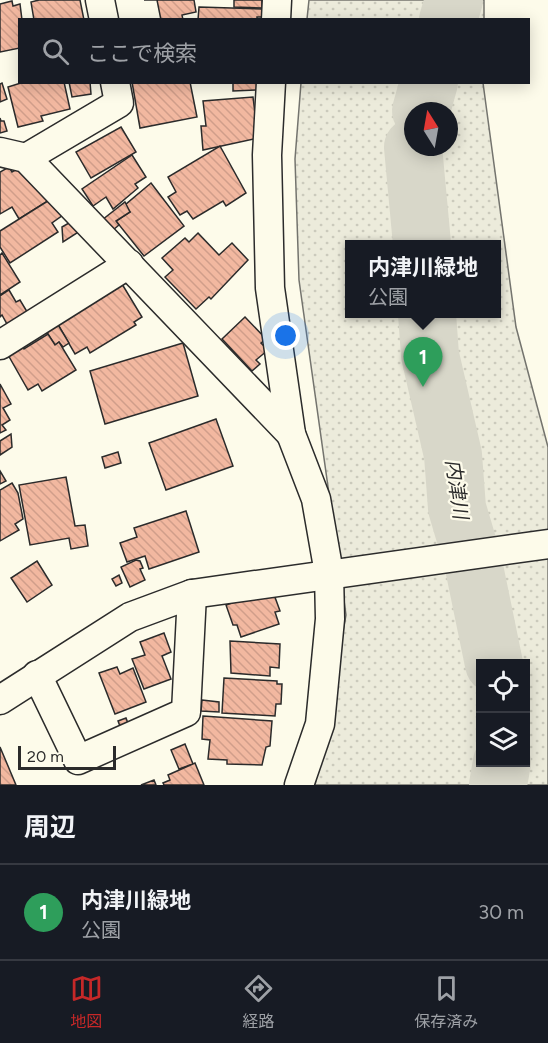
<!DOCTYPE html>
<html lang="ja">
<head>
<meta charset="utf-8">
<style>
  :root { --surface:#171b24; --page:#20242c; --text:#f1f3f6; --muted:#9ea1a6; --line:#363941; --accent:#c62828 }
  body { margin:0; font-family:Figtree,"Noto Sans JP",sans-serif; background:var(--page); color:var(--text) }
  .controls { position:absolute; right:18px; bottom:18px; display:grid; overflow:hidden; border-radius:0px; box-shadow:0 3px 15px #0003 }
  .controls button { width:54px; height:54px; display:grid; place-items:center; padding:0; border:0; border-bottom:2px solid var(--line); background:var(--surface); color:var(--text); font:30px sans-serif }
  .compass { position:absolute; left:404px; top:102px; width:54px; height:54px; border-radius:50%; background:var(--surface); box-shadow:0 3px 15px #0003; rotate:349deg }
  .scale { position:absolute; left:18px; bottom:15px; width:98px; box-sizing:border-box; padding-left:6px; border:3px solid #2b2b2b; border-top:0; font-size:16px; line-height:21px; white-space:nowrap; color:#2b2b2b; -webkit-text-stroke:4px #fdfbea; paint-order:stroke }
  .you { position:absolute; left:286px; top:336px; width:21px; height:21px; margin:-15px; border:4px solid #fff; border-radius:50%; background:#1a73e8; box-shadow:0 0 0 9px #1a73e833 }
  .badge { display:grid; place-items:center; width:39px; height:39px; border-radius:50%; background:var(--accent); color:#fff; font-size:20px; font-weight:700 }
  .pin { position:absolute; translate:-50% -50px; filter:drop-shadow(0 2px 3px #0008) }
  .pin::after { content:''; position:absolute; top:32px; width:21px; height:18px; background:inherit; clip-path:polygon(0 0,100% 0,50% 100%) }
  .popup { position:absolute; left:345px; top:240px; width:156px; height:78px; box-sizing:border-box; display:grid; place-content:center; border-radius:0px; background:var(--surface); filter:drop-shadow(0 2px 4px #0005); font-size:20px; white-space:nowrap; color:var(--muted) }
  .popup b { font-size:22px; color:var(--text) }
  .popup::after { content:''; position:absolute; left:50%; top:100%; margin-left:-12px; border:12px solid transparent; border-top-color:var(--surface) }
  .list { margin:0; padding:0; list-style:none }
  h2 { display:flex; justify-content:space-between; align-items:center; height:78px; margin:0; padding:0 24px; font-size:26px }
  h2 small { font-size:20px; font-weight:400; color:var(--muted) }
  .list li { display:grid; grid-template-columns:39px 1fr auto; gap:18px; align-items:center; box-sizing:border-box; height:96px; padding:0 24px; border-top:2px solid var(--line) }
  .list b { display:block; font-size:22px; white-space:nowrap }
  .list p { margin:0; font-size:20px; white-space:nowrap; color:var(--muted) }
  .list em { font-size:20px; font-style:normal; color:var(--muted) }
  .icon { flex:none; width:33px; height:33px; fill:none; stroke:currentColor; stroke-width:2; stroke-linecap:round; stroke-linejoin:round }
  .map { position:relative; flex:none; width:548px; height:785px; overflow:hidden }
  .search { position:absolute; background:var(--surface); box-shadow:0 3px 15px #0003; left:18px; right:18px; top:18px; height:66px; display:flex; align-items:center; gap:15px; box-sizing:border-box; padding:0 21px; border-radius:0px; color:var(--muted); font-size:22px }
  .sheet { height:174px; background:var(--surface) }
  nav { display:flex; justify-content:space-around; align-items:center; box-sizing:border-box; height:84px; border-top:2px solid var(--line); background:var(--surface); font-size:16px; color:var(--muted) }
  nav a { display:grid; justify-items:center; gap:3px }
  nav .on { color:var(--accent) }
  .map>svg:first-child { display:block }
  .park { fill:url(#park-dots); stroke:#74746e; stroke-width:1.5; fill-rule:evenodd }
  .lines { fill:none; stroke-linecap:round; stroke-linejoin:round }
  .river { stroke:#d8d7c9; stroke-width:58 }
  .building { fill:url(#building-back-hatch); stroke:#2b2b2b; stroke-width:1.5 }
  .minor-casing { stroke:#2b2b2b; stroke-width:31 }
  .minor { stroke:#fdfbea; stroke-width:28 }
  .labels { text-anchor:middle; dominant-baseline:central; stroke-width:4.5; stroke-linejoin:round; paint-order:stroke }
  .water-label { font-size:20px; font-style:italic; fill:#2b2b2b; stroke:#fdfbea }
</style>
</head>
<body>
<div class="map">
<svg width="548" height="785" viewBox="0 0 548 785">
  <defs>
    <pattern id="park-dots" width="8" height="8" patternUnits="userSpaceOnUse" patternTransform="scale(1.5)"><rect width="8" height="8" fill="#ecebdb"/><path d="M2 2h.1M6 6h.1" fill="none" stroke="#cbcabc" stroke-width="1.8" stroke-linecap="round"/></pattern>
    <pattern id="building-back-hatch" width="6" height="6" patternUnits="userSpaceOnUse" patternTransform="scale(1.5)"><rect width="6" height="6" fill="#f2b8a0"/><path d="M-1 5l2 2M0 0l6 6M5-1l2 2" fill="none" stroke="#d09e8a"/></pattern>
  </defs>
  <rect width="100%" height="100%" fill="#fdfbea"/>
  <g class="park">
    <polygon points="309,0 484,0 484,19 307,19"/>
    <path d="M 301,83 L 483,83 L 516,327 L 548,447 L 548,785 L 315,785 L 346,615 L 299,280 L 295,159 ZM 413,111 L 449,111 L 449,147 L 413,147 ZM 350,244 L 496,244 L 496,314 L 350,314 ZM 480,664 L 526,664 L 526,762 L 480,762 Z"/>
  </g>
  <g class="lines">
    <g class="river">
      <polyline points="448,20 454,0"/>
      <polyline points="421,111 429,82"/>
      <polyline points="413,147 422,244"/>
      <polyline points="427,314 430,355 453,455 457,508 473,562 494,664"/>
      <polyline points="498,785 502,762"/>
    </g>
  </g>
  <g class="building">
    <polygon points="39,0 80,0 84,20 34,20 31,2"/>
    <polygon points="144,0 194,0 196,12 182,15 183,20 161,20 157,0"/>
    <polygon points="234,0 262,0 262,8 234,7"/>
    <polygon points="12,1 13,6 20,4 22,20 20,20 20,48 0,52 0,4"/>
    <polygon points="199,7 263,9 263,17 257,17 257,20 198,20"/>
    <polygon points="24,82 64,82 70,109 41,116 43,121 18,127 8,87"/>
    <polygon points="69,82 90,82 91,94 72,97"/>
    <polygon points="132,82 190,82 197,117 140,128"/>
    <polygon points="233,82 258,82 258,90 233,91"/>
    <polygon points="2,83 7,99 0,102 0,84"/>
    <polygon points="253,97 258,138 203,150 201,126 206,126 203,101"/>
    <polygon points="0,118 1,121 4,121 7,131 0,133"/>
    <polygon points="121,127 136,152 91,178 76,152"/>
    <polygon points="220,146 246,193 226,206 223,201 193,219 187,211 180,215 168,197 176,192 168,177"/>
    <polygon points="132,155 146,177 135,184 138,188 113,209 106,197 93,206 82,189"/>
    <polygon points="9,167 12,172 17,169 51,199 19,219 12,207 0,214 0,172"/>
    <polygon points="151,183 184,226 144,256 116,221 130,212 125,205"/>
    <polygon points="51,199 63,215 52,223 58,232 10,263 0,247 0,231"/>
    <polygon points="125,202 130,212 116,221 119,225 113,230 102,220"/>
    <polygon points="74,220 80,231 63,242 62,227"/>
    <polygon points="198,233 219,255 232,243 248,260 211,299 209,297 196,309 165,277 173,270 162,258 185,238 189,242"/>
    <polygon points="2,253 20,282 0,295 0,255"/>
    <polygon points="122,284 142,317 134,322 136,325 90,353 87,347 75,354 57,323"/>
    <polygon points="9,290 16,302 20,300 29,315 8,326 2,315 0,317 0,296"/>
    <polygon points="245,317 266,339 261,343 268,350 256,360 260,364 252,371 222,339"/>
    <polygon points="57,323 69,343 63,347 59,342 55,345 45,330"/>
    <polygon points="48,334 55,345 59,342 76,370 42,391 38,384 28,390 7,353 22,344 24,349"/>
    <polygon points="183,343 198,396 105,424 90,371"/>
    <polygon points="0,384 11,404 3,408 10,420 2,425 6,430 0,433"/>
    <polygon points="216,419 233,466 166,490 149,443"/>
    <polygon points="11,434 12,447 0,455 0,441"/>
    <polygon points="118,452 121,463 105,468 102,457"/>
    <polygon points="0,471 6,481 0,484"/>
    <polygon points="66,477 75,526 85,525 88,546 71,549 69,538 30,545 19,485"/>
    <polygon points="12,483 18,493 23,519 15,524 19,530 0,541 0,490"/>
    <polygon points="186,511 199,552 149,569 145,556 127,562 120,543 137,537 134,528"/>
    <polygon points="136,560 140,561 143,568 140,569 145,580 130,587 121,567"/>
    <polygon points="37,561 52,585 27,602 11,578"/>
    <polygon points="119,575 122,583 116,586 112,579"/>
    <polygon points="272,589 280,611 275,612 279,624 241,637 237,625 233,625 226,605"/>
    <polygon points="164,633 171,652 162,656 171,679 144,689 132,659 145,655 140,642"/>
    <polygon points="230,641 280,644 279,668 270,667 270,676 231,673"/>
    <polygon points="117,667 120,674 133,668 146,702 115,714 99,673"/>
    <polygon points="224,678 277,681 277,684 282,684 281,704 276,704 275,716 222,713"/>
    <polygon points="202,700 219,702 219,712 201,711"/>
    <polygon points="203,716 272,721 270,746 266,747 262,765 227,764 227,760 208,759 210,740 202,739"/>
    <polygon points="126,718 131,731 123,734 118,721"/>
    <polygon points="185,744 193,764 179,769 171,750"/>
    <polygon points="0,747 16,785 0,785"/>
    <polygon points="195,763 204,785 164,785 163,783 170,780 168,775"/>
    <polygon points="154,780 156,785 141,785"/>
  </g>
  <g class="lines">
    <g class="minor-casing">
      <g id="minor">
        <polyline points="100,0 104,20"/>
        <polyline points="276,20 277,0"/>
        <polyline points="271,82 267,155 270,288 291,434 316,499 329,573 330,619 320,724 299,785"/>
        <polyline points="0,152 26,158 291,434"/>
        <polyline points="26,158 119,103 115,82"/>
        <polyline points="0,345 129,264"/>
        <polyline points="37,675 78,760 186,712 192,594"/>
        <polyline points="0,700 130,617 192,594 548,544"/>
      </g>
    </g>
    <use href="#minor" class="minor"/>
  </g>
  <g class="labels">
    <g class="water-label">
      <text transform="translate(457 489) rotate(82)">内津川</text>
    </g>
  </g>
</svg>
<div class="controls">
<button><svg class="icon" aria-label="locate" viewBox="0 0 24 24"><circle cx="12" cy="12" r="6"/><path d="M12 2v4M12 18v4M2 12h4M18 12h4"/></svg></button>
<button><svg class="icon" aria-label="layers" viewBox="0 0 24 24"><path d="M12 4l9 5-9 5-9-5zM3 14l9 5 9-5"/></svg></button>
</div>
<svg class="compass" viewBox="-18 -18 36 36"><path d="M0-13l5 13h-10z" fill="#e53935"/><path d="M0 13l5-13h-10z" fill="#9ea1a6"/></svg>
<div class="scale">20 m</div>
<div class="you"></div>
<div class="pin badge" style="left:423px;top:387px;background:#2e9e5b">1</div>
<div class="popup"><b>内津川緑地</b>公園</div>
<div class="search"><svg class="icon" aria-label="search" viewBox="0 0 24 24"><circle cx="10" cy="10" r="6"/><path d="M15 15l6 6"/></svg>ここで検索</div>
</div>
<section class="sheet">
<h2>周辺<small></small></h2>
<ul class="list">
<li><span class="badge" style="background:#2e9e5b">1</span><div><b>内津川緑地</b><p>公園</p></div><em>30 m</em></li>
</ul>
</section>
<nav>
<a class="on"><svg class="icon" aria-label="map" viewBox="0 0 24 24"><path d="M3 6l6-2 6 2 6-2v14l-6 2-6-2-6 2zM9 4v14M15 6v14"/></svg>地図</a>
<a><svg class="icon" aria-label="directions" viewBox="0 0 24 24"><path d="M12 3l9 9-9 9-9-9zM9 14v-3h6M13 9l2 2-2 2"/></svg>経路</a>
<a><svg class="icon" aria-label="saved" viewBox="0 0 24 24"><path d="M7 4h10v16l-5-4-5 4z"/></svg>保存済み</a>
</nav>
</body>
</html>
